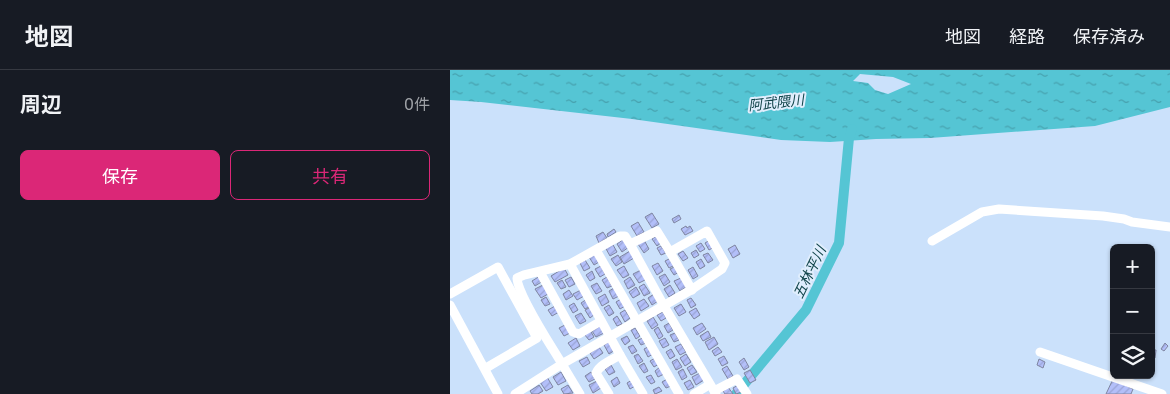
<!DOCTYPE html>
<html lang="ja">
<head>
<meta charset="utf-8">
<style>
  :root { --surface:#171b24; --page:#242831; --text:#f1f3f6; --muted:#9ea1a6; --line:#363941; --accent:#db2777 }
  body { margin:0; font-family:"Golos Text","Noto Sans JP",sans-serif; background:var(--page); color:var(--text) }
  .controls { position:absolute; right:15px; bottom:15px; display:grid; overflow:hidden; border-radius:8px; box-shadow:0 1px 4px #0004 }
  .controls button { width:45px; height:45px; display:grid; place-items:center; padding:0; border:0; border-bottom:1px solid var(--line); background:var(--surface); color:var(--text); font:25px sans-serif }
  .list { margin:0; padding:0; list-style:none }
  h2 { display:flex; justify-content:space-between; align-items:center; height:65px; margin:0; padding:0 20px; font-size:21px }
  h2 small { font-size:16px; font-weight:400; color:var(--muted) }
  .actions { display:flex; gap:10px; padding:15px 20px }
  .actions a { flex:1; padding:11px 0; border:1px solid var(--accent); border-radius:8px; text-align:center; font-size:18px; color:var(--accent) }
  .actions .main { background:var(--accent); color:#fff }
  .icon { flex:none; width:28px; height:28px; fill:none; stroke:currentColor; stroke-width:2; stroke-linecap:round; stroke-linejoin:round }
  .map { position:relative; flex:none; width:720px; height:324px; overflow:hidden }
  header { display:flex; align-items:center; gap:30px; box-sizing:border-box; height:70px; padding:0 25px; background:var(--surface); border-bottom:1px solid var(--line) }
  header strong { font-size:24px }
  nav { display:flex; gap:28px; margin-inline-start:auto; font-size:18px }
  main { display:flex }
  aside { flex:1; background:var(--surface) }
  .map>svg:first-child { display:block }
  .water { fill:url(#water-ripples); fill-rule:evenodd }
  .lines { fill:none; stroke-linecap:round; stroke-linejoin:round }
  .river { stroke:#55c5d4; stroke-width:10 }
  .building { fill:url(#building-hatch); stroke:#7f85a1 }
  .minor { stroke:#fff; stroke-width:9 }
  .labels { text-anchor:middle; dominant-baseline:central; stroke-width:4; stroke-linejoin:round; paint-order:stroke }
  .water-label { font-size:14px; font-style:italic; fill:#12454b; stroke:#e0eefd }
</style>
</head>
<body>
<header>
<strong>地図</strong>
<nav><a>地図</a><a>経路</a><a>保存済み</a></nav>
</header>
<main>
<aside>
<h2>周辺<small>0件</small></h2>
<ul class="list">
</ul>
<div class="actions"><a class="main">保存</a><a>共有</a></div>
</aside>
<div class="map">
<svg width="720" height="324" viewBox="0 0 720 324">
  <defs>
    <pattern id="water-ripples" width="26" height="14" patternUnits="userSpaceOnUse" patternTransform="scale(1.25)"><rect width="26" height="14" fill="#55c5d4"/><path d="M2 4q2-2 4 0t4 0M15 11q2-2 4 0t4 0" fill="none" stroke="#46a0ad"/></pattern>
    <pattern id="building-hatch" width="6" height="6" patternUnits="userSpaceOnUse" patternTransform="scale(1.25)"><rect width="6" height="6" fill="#b3bff9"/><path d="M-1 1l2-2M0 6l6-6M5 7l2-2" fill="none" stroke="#9aa4d6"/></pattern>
  </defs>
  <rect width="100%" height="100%" fill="#cbe1fb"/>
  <path class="water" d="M 0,0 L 720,0 L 720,37 L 645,56 L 480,68 L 426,69 L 380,72 L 331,70 L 182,49 L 31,32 L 0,30 ZM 410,4 L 443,7 L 461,14 L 438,24 L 425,20 L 418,13 L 403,11 Z"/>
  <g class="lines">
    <polyline class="river" points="286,324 356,240 389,173 399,68 402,59"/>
  </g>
  <g class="building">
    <polygon points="202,143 209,154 202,158 195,147"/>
    <polygon points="229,145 231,149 224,153 222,149"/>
    <polygon points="188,152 194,162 187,166 181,156"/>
    <polygon points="236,156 237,158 240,156 243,161 235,165 231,159"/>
    <polygon points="164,159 166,162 158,167 157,164"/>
    <polygon points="153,162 157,168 149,173 146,166"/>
    <polygon points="208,165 212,172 207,176 202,169"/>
    <polygon points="174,169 179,177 172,182 167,174"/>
    <polygon points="194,170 199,179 194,183 188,174"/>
    <polygon points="260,170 264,177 259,180 255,173"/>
    <polygon points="162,173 167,182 160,186 155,177"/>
    <polygon points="251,173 255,179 250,182 246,176"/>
    <polygon points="285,175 290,184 283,188 278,179"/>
    <polygon points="211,176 216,183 211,185 207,178"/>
    <polygon points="246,180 249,185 244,188 241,183"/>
    <polygon points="180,181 184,188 174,194 170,187"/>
    <polygon points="233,181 238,188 233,191 228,184"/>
    <polygon points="258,183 263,190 258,193 253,185"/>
    <polygon points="145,184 149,192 144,195 139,187"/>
    <polygon points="168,185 172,192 166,196 161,189"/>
    <polygon points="221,188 225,195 219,198 215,191"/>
    <polygon points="251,189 255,196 250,199 246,192"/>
    <polygon points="135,190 140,198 134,201 130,193"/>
    <polygon points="208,193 213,201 207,205 202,196"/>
    <polygon points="151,196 155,204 150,207 145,199"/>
    <polygon points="174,196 179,205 173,208 167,200"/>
    <polygon points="226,196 229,202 224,205 220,199"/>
    <polygon points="243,197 248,206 243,209 238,200"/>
    <polygon points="114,198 118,205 105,212 101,206"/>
    <polygon points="191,200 197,209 189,213 183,204"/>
    <polygon points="142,201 145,208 140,211 136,205"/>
    <polygon points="215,204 220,212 214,216 209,207"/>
    <polygon points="90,206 93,211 85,216 82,211"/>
    <polygon points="121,207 125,214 119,217 115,210"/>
    <polygon points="157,207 162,216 157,218 152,210"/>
    <polygon points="180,207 185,215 178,219 174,211"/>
    <polygon points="231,208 236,217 230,221 224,211"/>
    <polygon points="112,210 116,217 111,219 107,213"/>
    <polygon points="147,213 152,221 146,224 141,216"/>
    <polygon points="194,214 200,223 194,226 189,217"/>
    <polygon points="93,215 98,224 91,228 85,219"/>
    <polygon points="220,215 225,223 219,227 214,219"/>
    <polygon points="186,217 190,224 183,228 179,222"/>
    <polygon points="164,218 169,226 163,229 159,221"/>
    <polygon points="119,220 123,226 116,230 113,224"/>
    <polygon points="131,220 134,226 127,230 123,224"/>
    <polygon points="155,224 159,232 152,236 148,228"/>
    <polygon points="204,224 208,231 202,235 198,228"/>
    <polygon points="96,227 100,234 95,236 91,230"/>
    <polygon points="241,228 246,235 241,238 237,230"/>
    <polygon points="137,229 141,236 135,239 131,233"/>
    <polygon points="171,229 175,236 170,239 166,232"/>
    <polygon points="194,229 199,236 191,241 187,233"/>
    <polygon points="124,233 128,240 123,243 119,236"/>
    <polygon points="231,234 236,242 229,246 224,238"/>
    <polygon points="159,235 164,243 159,246 154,238"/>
    <polygon points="105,236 109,242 102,246 98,240"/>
    <polygon points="141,237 145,244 140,248 135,240"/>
    <polygon points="246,238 250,245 244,249 239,242"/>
    <polygon points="175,240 180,248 175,252 170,243"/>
    <polygon points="213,242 216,248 211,251 207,245"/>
    <polygon points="131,243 136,251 130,254 125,246"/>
    <polygon points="167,246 172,254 167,256 163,249"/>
    <polygon points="203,247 208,255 202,259 197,251"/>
    <polygon points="219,253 223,260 218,263 214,256"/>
    <polygon points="252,253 256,259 247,265 243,258"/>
    <polygon points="115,255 120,263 114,266 109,258"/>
    <polygon points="150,256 154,263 146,267 142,261"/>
    <polygon points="208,257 213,266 209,269 204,260"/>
    <polygon points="185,258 190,266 186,269 181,260"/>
    <polygon points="140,260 144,267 139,270 134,264"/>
    <polygon points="258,261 261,267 253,271 250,266"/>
    <polygon points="225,263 229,270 224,272 220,265"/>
    <polygon points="177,266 180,271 175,275 171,269"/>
    <polygon points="264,267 268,274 259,280 255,272"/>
    <polygon points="126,268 130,276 123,280 118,273"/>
    <polygon points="193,268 196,273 191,275 188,270"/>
    <polygon points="215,268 219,275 213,278 209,271"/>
    <polygon points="160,271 165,280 159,284 154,275"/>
    <polygon points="715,273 718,276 714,281 711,279"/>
    <polygon points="231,274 236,282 230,285 225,277"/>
    <polygon points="183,275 187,281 182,284 178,277"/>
    <polygon points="149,277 153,283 144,289 140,283"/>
    <polygon points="198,277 203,284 198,287 194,279"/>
    <polygon points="268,277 272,282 265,286 262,281"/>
    <polygon points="221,279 225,286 220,289 216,282"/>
    <polygon points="701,280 706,280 705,288 701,287"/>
    <polygon points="188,284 193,291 188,294 184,286"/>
    <polygon points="236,284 241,292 235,296 230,288"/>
    <polygon points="274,286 278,293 272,296 268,289"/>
    <polygon points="137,287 140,293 133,297 129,291"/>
    <polygon points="205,288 209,294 204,297 200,291"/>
    <polygon points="294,288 299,297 294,300 289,292"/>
    <polygon points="227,289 232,297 226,300 222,292"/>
    <polygon points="589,289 595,292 593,298 587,295"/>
    <polygon points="194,293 198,301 194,303 189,296"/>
    <polygon points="161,295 165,302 159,305 155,299"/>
    <polygon points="242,295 247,302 241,305 237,298"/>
    <polygon points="277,296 283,306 278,309 272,299"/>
    <polygon points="210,297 214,304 208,307 205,301"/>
    <polygon points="233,299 237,307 232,310 228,302"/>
    <polygon points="300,300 306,310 300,313 294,303"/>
    <polygon points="111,302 116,311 108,315 103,307"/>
    <polygon points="141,302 145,309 139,312 135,306"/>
    <polygon points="250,303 254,310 246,315 242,307"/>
    <polygon points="201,305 205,312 201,314 196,307"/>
    <polygon points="97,307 103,317 96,321 90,312"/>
    <polygon points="167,307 170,313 164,317 161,311"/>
    <polygon points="217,309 221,316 216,318 212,312"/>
    <polygon points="663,309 683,319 681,324 656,324"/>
    <polygon points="182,310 185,316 180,319 177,313"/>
    <polygon points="240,310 244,317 238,320 234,313"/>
    <polygon points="147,311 151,318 143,323 139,315"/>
    <polygon points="290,314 294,321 286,324 283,318"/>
    <polygon points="89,315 93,321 88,324 82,324 80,321"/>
    <polygon points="118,315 123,323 114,324 111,319"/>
    <polygon points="209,317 212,321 205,324 203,320"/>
    <polygon points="278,317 283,324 275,324 273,321"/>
  </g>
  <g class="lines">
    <g class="minor">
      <polyline points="482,171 532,142 549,139 653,146 674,149 682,152 720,157"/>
      <path d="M 180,174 L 207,161 L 220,182 L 257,161 L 275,193 L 272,199 L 241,220 L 112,294 C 102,277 68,226 67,208 L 74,205 L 120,194 L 170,166 L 175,166 L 180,174 L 214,236 L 266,324"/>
      <polyline points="146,180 229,324"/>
      <polyline points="220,182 242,220"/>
      <polyline points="120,194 170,285 193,324"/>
      <polyline points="90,202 123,262 129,264 151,251"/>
      <polyline points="0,224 48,197 87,268 36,298"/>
      <polyline points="0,235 48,324"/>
      <polyline points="590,282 712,324"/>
      <polyline points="264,321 287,309 297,324"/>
      <polyline points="65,324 112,294 130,324"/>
      <path d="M 159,324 L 146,303 C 150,294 162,290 170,285"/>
      <polyline points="244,324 259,315"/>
    </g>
  </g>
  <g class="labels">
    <g class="water-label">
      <text transform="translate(326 32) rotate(-6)">阿武隈川</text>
      <text transform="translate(359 202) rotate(-64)">五林平川</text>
    </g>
  </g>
</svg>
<div class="controls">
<button>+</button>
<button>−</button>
<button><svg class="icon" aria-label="layers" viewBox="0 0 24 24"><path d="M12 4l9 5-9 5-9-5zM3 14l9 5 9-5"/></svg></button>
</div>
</div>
</main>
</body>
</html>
